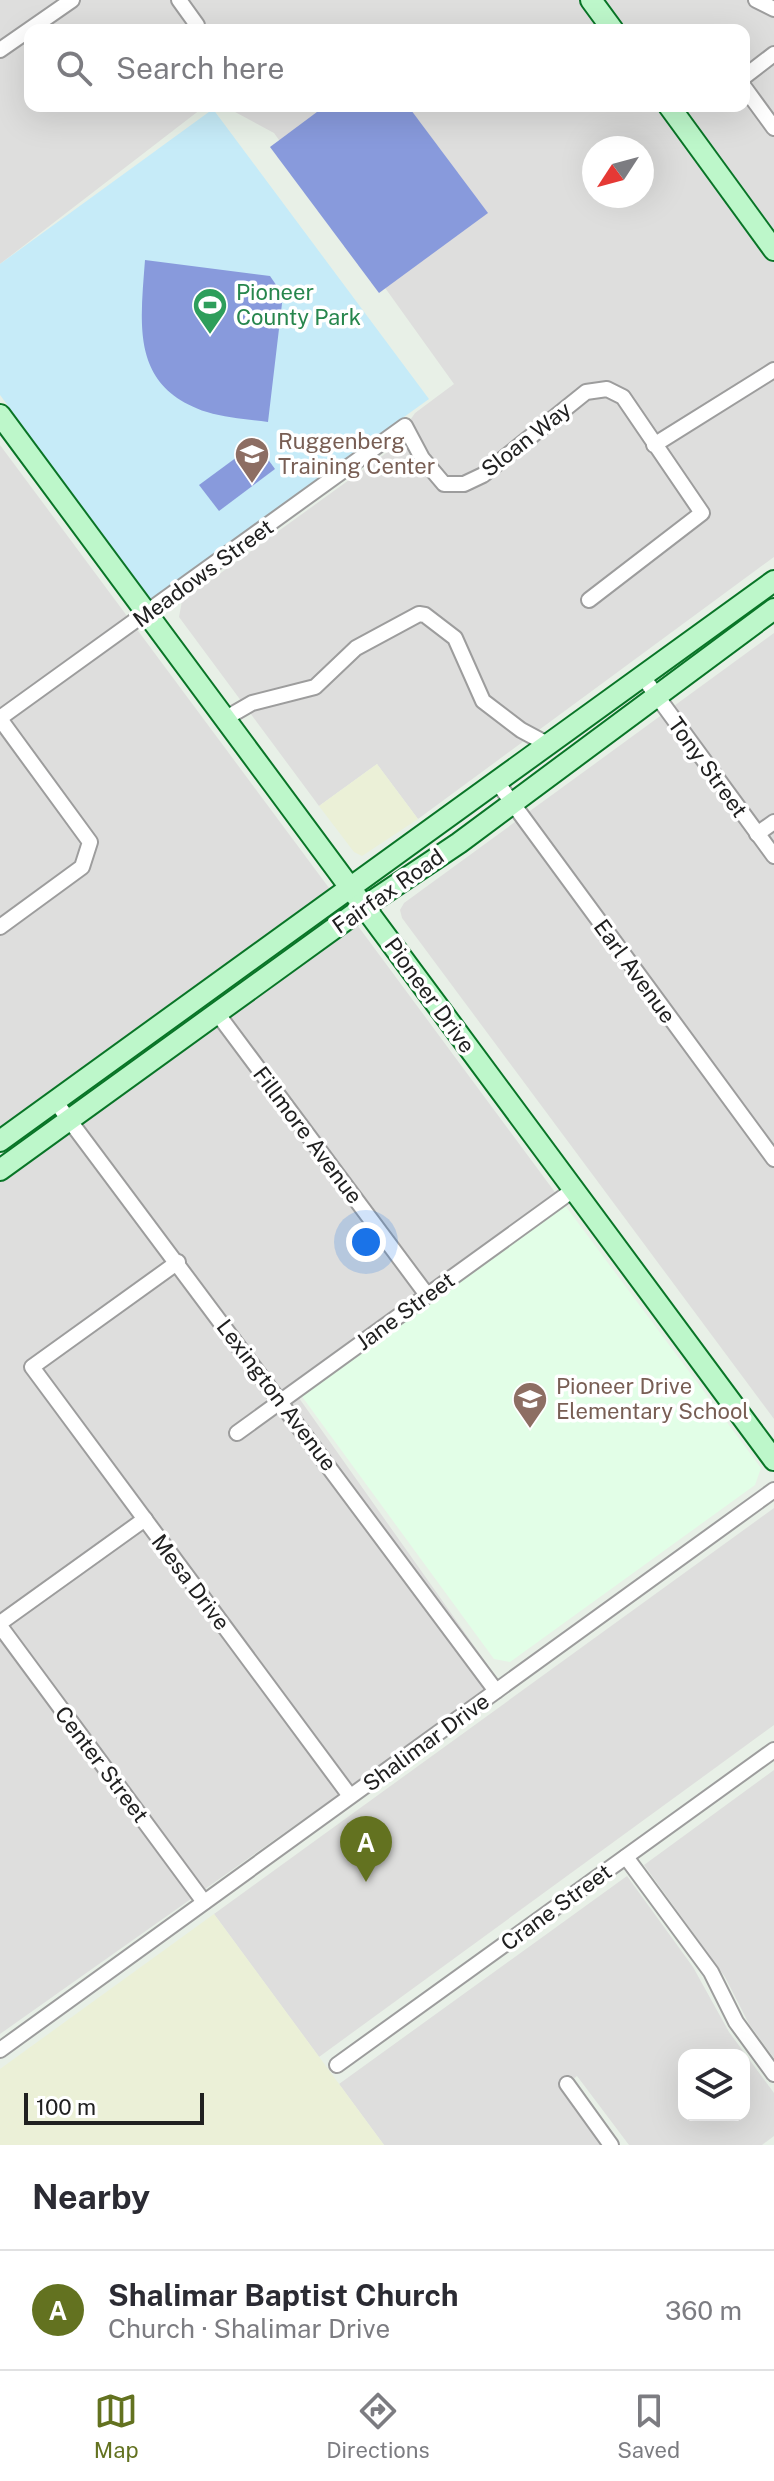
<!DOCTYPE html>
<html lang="en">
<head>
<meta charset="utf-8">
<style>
  :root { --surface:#fff; --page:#f2f2f3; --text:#2b2b33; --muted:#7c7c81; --line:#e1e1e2; --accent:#637220 }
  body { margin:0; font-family:"Public Sans",sans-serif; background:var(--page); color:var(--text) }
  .controls { position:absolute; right:24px; bottom:24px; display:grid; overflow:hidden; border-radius:16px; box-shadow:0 8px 32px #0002 }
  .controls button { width:72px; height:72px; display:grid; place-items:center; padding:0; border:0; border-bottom:2px solid var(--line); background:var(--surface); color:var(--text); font:40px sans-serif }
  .compass { position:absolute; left:582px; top:136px; width:72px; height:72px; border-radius:50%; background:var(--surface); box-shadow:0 8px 32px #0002; rotate:234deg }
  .scale { position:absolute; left:24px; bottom:20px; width:180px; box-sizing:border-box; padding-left:8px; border:4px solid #202020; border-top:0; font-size:22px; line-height:28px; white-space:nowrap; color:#202020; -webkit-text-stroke:6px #fff; paint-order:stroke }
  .you { position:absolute; left:366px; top:1242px; width:28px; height:28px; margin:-20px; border:6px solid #fff; border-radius:50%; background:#1a73e8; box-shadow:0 0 0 12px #1a73e833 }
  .badge { display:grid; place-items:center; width:52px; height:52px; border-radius:50%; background:var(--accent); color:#fff; font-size:26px; font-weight:700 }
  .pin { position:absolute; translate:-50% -66px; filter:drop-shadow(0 2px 4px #0008) }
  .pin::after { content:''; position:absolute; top:42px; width:28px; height:24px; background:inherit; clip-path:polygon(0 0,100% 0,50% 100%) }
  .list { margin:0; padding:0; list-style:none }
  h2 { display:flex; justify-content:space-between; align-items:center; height:104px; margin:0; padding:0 32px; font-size:34px }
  h2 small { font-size:26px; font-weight:400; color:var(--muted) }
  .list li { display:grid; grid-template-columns:52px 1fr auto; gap:24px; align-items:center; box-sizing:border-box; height:120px; padding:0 32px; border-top:2px solid var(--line) }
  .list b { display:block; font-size:30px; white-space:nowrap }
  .list p { margin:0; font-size:26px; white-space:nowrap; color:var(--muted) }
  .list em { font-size:26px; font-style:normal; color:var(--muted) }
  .icon { flex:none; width:44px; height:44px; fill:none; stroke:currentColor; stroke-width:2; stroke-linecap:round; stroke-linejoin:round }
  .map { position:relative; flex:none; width:774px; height:2145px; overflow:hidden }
  .search { position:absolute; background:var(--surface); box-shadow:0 8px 32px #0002; left:24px; right:24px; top:24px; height:88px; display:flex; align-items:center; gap:20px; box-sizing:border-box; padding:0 28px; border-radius:16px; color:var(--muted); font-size:30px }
  .sheet { height:224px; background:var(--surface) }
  nav { display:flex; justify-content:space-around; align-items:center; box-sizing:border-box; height:112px; border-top:2px solid var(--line); background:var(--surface); font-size:22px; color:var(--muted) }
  nav a { display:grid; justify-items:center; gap:4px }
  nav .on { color:var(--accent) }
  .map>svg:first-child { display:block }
  .residential { fill:#dededd; fill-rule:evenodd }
  .commercial { fill:#ebf0d7 }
  .education { fill:#e2fee7 }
  .park { fill:#c6ebf8 }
  .pitch { fill:#889adc }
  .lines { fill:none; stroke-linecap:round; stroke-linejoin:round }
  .street-casing { stroke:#9d9d9d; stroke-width:18 }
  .secondary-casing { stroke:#097527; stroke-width:24 }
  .street { stroke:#fff; stroke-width:14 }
  .secondary { stroke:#bdf7ca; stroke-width:20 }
  .labels { text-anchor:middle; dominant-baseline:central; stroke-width:7; stroke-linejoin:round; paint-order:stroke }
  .leisure-label { font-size:22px; fill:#27864d; stroke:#fff; text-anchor:start }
  .street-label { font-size:22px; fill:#202020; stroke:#fff }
  .education-label { font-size:22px; fill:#785e54; stroke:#fff; text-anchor:start }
</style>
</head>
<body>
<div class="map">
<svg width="774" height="2145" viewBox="0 0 774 2145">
  <rect width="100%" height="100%" fill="#e8f0e7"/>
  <g class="residential">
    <path d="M 0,0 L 774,0 L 774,557 L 418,819 L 377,764 L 319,806 L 179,617 L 182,601 L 389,451 L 415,413 L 454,384 L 274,133 L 224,106 L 744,106 L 744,30 L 30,30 L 30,106 L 205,106 L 0,264 ZM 594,148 L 642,148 L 642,196 L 594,196 Z"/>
    <polygon points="0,445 335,896 0,1133"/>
    <polygon points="774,633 774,1419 402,918 400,910 404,903"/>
    <polygon points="355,922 560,1199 294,1391 499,1681 0,2034 0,1182"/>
    <polygon points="774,1508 774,1725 319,2057 214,1914"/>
    <polygon points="774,1770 774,2058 749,2024 725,1977 644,1865"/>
    <path d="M 627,1876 L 693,1967 L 729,2032 L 774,2093 L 774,2136 L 762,2145 L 629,2145 L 577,2076 L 564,2086 L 607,2145 L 384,2145 L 339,2084 ZM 684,2055 L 744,2055 L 744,2115 L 684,2115 Z"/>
  </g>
  <g class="commercial">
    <polygon points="377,764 418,819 362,856 354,852 319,806"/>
    <polygon points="214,1914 384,2145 0,2145 0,2069"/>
  </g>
  <polygon class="education" points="561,1200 761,1468 755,1485 510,1662 494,1659 298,1391"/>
  <polygon class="park" points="213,109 429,399 151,599 0,395 0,264"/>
  <g class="pitch">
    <polygon points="325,106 408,106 488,213 379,293 270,147"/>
    <path d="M 145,260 L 270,276 L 283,295 L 268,422 C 248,419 226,418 207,412 C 131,387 140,327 145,260 Z"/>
    <polygon points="256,443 275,469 219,511 199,485"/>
  </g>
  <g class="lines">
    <g class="street-casing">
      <g id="street">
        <polyline points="179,0 197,25"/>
        <polyline points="756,0 774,9"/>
        <polyline points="0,50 72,0"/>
        <polyline points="744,77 774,54"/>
        <polyline points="744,87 774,128"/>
        <polyline points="654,445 774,370"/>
        <polyline points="643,677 774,856"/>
        <polyline points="0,718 405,426 422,458 444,484 464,484 483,475 586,392 607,389 623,397 702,513 589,600"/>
        <polyline points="226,718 252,703 315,687 356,648 419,614 425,615 455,638 483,701 521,730 549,745"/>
        <polyline points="0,719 90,842 82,867 0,927"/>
        <polyline points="497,782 774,1159"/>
        <polyline points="757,834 774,822"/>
        <polyline points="217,1013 427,1295"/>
        <polyline points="55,1101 496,1691"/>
        <polyline points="178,1262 32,1367 350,1796"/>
        <polyline points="237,1433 573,1190"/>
        <polyline points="0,1623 145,1519"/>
        <polyline points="0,1626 204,1902"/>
        <polyline points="626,1857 711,1972 736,2022 774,2074"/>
        <polyline points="0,2050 774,1490"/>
        <polyline points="337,2065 774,1750"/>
        <polyline points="567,2084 611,2145"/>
      </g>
    </g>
    <g class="secondary-casing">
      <g id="secondary">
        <polyline points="591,0 613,30"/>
        <polyline points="669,106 774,250"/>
        <polyline points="0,415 774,1460"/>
        <polyline points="0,1141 774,581"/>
        <polyline points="0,1170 365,906 459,843 774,609"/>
      </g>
    </g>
    <use href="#street" class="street"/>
    <use href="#secondary" class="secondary"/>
  </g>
  <defs>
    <g id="stadium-pin" transform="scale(1.8)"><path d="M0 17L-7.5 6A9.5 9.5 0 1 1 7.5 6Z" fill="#2e9e5b" stroke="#fff"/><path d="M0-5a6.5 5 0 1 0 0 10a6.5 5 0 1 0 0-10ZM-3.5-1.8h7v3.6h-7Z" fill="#fff"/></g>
    <g id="school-pin" transform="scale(1.8)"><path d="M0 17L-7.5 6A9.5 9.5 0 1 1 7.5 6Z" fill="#8d6e63" stroke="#fff"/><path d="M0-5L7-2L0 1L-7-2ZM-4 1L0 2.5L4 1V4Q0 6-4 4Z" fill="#fff"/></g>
  </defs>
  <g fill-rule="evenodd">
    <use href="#stadium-pin" x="210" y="305"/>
    <use href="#school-pin" x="252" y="454"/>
    <use href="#school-pin" x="530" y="1399"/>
  </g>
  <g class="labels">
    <g class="leisure-label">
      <text x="236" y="292">Pioneer<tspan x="236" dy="25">County Park</tspan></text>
    </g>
    <g class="street-label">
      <text transform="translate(526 439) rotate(-38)">Sloan Way</text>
      <text transform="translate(203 573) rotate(-36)">Meadows Street</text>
      <text transform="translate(708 767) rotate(54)">Tony Street</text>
      <text transform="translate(388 891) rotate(-35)">Fairfax Road</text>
      <text transform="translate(635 971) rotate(54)">Earl Avenue</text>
      <text transform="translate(430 995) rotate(54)">Pioneer Drive</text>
      <text transform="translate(308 1135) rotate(53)">Fillmore Avenue</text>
      <text transform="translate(405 1311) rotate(-36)">Jane Street</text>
      <text transform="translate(277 1395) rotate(53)">Lexington Avenue</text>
      <text transform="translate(191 1582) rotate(53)">Mesa Drive</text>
      <text transform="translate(426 1742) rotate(-36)">Shalimar Drive</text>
      <text transform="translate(102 1764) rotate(53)">Center Street</text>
      <text transform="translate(556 1907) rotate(-36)">Crane Street</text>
    </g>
    <g class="education-label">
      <text x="278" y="441">Ruggenberg<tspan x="278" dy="25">Training Center</tspan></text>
      <text x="556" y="1386">Pioneer Drive<tspan x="556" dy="25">Elementary School</tspan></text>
    </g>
  </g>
</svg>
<div class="controls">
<button><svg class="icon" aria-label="layers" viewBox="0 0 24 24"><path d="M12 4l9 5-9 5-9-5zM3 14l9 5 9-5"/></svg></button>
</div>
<svg class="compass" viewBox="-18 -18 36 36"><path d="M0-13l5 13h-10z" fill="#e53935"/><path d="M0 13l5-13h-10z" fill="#7c7c81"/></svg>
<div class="scale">100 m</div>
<div class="you"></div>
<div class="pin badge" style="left:366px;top:1882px">A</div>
<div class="search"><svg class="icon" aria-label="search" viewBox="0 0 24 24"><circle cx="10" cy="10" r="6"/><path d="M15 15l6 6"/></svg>Search here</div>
</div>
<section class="sheet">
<h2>Nearby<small></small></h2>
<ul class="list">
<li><span class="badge">A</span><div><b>Shalimar Baptist Church</b><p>Church · Shalimar Drive</p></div><em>360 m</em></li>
</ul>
</section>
<nav>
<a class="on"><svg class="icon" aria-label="map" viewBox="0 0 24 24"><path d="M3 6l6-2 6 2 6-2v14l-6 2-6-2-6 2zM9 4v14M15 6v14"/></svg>Map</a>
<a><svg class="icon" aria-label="directions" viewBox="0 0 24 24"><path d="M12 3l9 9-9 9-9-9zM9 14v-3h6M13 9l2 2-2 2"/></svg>Directions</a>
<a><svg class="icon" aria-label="saved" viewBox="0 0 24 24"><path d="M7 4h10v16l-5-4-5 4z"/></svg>Saved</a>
</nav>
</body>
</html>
